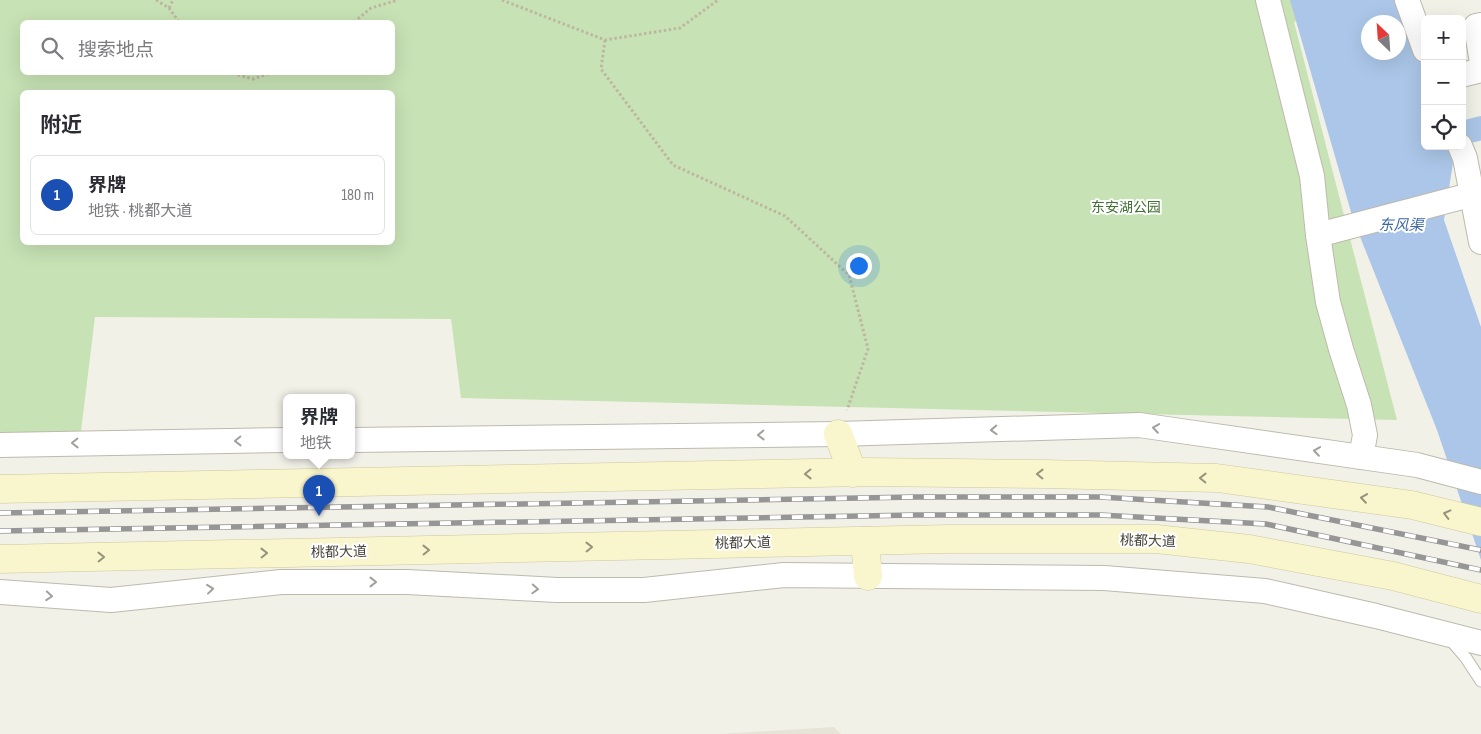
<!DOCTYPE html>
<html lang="zh">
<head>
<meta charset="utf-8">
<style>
  :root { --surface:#fff; --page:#f7f7f7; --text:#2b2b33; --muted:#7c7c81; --line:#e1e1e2; --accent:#e3662f }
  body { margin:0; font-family:"Sofia Sans Condensed","Noto Sans SC",sans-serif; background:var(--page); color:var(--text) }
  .controls { position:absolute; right:15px; top:15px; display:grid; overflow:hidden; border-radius:8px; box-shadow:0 5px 20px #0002 }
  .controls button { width:45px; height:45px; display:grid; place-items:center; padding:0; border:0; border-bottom:1px solid var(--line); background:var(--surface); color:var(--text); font:25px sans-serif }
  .compass { position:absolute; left:1361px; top:15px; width:45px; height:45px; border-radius:50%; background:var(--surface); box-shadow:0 5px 20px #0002; rotate:335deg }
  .you { position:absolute; left:858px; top:265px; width:18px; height:18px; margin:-12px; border:4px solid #fff; border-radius:50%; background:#1a73e8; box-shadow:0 0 0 8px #1a73e833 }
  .badge { display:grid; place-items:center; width:32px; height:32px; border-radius:50%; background:var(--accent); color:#fff; font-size:16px; font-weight:700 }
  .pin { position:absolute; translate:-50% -41px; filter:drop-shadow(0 1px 2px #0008) }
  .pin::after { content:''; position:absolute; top:26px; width:18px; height:15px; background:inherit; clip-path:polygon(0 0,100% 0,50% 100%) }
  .popup { position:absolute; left:283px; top:394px; width:72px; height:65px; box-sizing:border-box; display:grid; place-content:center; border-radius:8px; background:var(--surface); filter:drop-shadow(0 1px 4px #0005); font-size:16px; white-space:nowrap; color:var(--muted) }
  .popup b { font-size:19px; color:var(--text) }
  .popup::after { content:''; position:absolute; left:50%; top:100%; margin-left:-10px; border:10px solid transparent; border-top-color:var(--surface) }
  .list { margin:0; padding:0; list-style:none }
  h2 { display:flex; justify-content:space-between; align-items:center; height:65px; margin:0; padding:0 20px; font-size:21px }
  h2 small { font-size:16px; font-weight:400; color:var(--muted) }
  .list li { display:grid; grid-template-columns:32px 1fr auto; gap:15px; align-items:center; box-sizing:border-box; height:80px; margin:0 10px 10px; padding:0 10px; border:1px solid var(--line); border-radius:8px }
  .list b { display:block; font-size:19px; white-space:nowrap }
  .list p { margin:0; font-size:16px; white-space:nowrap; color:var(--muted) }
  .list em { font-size:16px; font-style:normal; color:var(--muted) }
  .icon { flex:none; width:28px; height:28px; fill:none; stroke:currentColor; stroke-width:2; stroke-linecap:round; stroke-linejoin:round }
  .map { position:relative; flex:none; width:1481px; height:734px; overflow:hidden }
  .search { position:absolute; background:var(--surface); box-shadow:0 5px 20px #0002; left:20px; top:20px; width:375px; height:55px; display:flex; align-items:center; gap:12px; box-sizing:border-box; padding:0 18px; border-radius:8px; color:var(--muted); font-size:19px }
  .panel { position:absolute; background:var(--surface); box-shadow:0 5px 20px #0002; left:20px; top:90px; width:375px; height:155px; border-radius:8px }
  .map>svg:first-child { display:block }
  .residential { fill:#e6e3d7 }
  .green { fill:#c7e2b5; fill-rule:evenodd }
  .water { fill:#abc6e8; fill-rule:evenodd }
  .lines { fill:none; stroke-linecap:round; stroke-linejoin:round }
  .canal { stroke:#abc6e8; stroke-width:24 }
  .service-casing { stroke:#bdbaac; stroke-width:13 }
  .minor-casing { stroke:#bdbaac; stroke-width:26 }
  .secondary-casing { stroke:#cdc89c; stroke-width:29 }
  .path { stroke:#bdb79f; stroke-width:3; stroke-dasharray:2.5 2.5; stroke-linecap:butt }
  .service { stroke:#fff; stroke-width:11 }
  .minor { stroke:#fff; stroke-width:24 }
  .secondary { stroke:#f9f5cc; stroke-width:28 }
  .rail-casing { stroke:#969696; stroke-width:5.5 }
  .rail { stroke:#fff; stroke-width:4; stroke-dasharray:11; stroke-linecap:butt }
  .oneway { stroke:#a2a09c }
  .oneway2 { stroke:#96937b }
  .labels { text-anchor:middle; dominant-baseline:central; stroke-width:4; stroke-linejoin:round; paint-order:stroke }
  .park-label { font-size:14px; fill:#3f7031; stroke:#fff }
  .street-label { font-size:14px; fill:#454238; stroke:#fff }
  .water-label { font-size:15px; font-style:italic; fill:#3c68a5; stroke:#fff }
</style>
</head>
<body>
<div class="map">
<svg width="1481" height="734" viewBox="0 0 1481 734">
  <rect width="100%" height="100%" fill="#f2f1e8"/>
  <polygon class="residential" points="834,727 841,734 720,734"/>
  <path class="green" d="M 0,0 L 1366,0 L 1294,22 L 1397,420 L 461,398 L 451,319 L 95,317 L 80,439 L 0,439 ZM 22,22 L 392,22 L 392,72 L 22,72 ZM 22,92 L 392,92 L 392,242 L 22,242 Z"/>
  <path class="water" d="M 1290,0 L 1400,0 L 1425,76 L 1425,146 L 1447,146 L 1453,163 L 1444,220 L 1481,327 L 1481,560 L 1437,430 L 1353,219 ZM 1368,22 L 1398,22 L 1398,52 L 1368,52 Z"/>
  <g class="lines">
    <polyline class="canal" points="1462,133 1481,128"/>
    <g class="service-casing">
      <polyline id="service" points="1449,638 1466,658 1481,681"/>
    </g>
    <g class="minor-casing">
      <g id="minor">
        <polyline points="1268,0 1312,176 1318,235 1328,302 1341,349 1359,405 1365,435 1361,457"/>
        <polyline points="1407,0 1425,50"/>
        <polyline points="1481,25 1476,26 1481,57"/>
        <polyline points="1462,75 1481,70"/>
        <polyline points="1460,146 1465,158 1481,242"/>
        <polyline points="1318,235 1481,192"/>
        <polyline points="352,440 838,434 1139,425 1417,465 1481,482"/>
        <polyline points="0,445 286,440"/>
        <polyline points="0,592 111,600 281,582 407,582 557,590 644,590 784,575 1104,578 1265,591 1376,616 1481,643"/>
      </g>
    </g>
    <g class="secondary-casing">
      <g id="secondary">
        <polyline points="838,434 853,473"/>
        <polyline points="0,489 868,472 1044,474 1217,478 1412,505 1481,522"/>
        <polyline points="865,541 868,576"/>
        <polyline points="0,559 948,539 1156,539 1249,549 1393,576 1481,599"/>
      </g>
    </g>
    <g class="path">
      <polyline points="156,0 169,8 179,22"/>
      <polyline points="502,0 605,40 680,28 718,0"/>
      <polyline points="169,8 173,0"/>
      <polyline points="354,22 371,8 398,0"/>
      <polyline points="605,40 601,69 673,165 785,216 849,275 868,349 847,410"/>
      <polyline points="228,72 253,79 273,72"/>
    </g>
    <use href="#service" class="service"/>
    <use href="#minor" class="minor"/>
    <use href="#secondary" class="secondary"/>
    <g class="rail-casing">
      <g id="rail">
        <polyline points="0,513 916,497 1100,497 1268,507 1481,550"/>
        <polyline points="0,531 916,515 1100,515 1266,524 1481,570"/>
      </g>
    </g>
    <use href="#rail" class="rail"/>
  </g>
  <defs><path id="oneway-chevron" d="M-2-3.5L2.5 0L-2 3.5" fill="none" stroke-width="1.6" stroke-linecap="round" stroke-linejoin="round" transform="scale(1.25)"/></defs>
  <g class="oneway">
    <use href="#oneway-chevron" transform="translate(1156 428) rotate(-172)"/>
    <use href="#oneway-chevron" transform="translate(994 430) rotate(178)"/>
    <use href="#oneway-chevron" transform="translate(761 435) rotate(179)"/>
    <use href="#oneway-chevron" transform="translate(238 441) rotate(179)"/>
    <use href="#oneway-chevron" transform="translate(75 443) rotate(179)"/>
    <use href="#oneway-chevron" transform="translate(1317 451) rotate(-172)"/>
    <use href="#oneway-chevron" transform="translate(373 582)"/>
    <use href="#oneway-chevron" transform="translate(210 589) rotate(-6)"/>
    <use href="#oneway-chevron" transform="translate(535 589) rotate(3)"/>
    <use href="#oneway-chevron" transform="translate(49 596) rotate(4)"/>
  </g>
  <g class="oneway2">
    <use href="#oneway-chevron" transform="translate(808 474) rotate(179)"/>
    <use href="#oneway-chevron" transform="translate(1040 474) rotate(-179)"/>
    <use href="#oneway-chevron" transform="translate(1203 478) rotate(-179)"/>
    <use href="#oneway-chevron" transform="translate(1364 498) rotate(-172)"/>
    <use href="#oneway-chevron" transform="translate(1447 514) rotate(-166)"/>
    <use href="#oneway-chevron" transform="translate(589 547) rotate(-1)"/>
    <use href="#oneway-chevron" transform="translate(426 550) rotate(-1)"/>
    <use href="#oneway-chevron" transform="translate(264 553) rotate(-1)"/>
    <use href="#oneway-chevron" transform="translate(101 557) rotate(-1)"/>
  </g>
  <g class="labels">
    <g class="park-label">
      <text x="1126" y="207">东安湖公园</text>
    </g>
    <g class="street-label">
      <text transform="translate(1148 541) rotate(2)">桃都大道</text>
      <text transform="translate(743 543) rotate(-1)">桃都大道</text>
      <text transform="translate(339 552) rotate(-1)">桃都大道</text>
    </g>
    <g class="water-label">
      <text x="1401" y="225">东风渠</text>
    </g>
  </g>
</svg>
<div class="controls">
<button>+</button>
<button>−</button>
<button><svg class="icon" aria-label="locate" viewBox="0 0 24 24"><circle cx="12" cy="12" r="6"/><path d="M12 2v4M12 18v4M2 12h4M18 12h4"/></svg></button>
</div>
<svg class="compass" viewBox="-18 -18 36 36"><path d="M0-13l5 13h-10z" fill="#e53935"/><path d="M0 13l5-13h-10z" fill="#7c7c81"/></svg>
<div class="you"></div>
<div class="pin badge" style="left:319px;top:516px;background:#1a4fb4">1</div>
<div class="popup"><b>界牌</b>地铁</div>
<div class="search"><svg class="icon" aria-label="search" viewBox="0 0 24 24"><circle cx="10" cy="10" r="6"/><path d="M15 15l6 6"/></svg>搜索地点</div>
<section class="panel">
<h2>附近<small></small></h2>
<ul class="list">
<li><span class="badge" style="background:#1a4fb4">1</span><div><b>界牌</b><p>地铁 · 桃都大道</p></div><em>180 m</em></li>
</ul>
</section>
</div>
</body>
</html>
